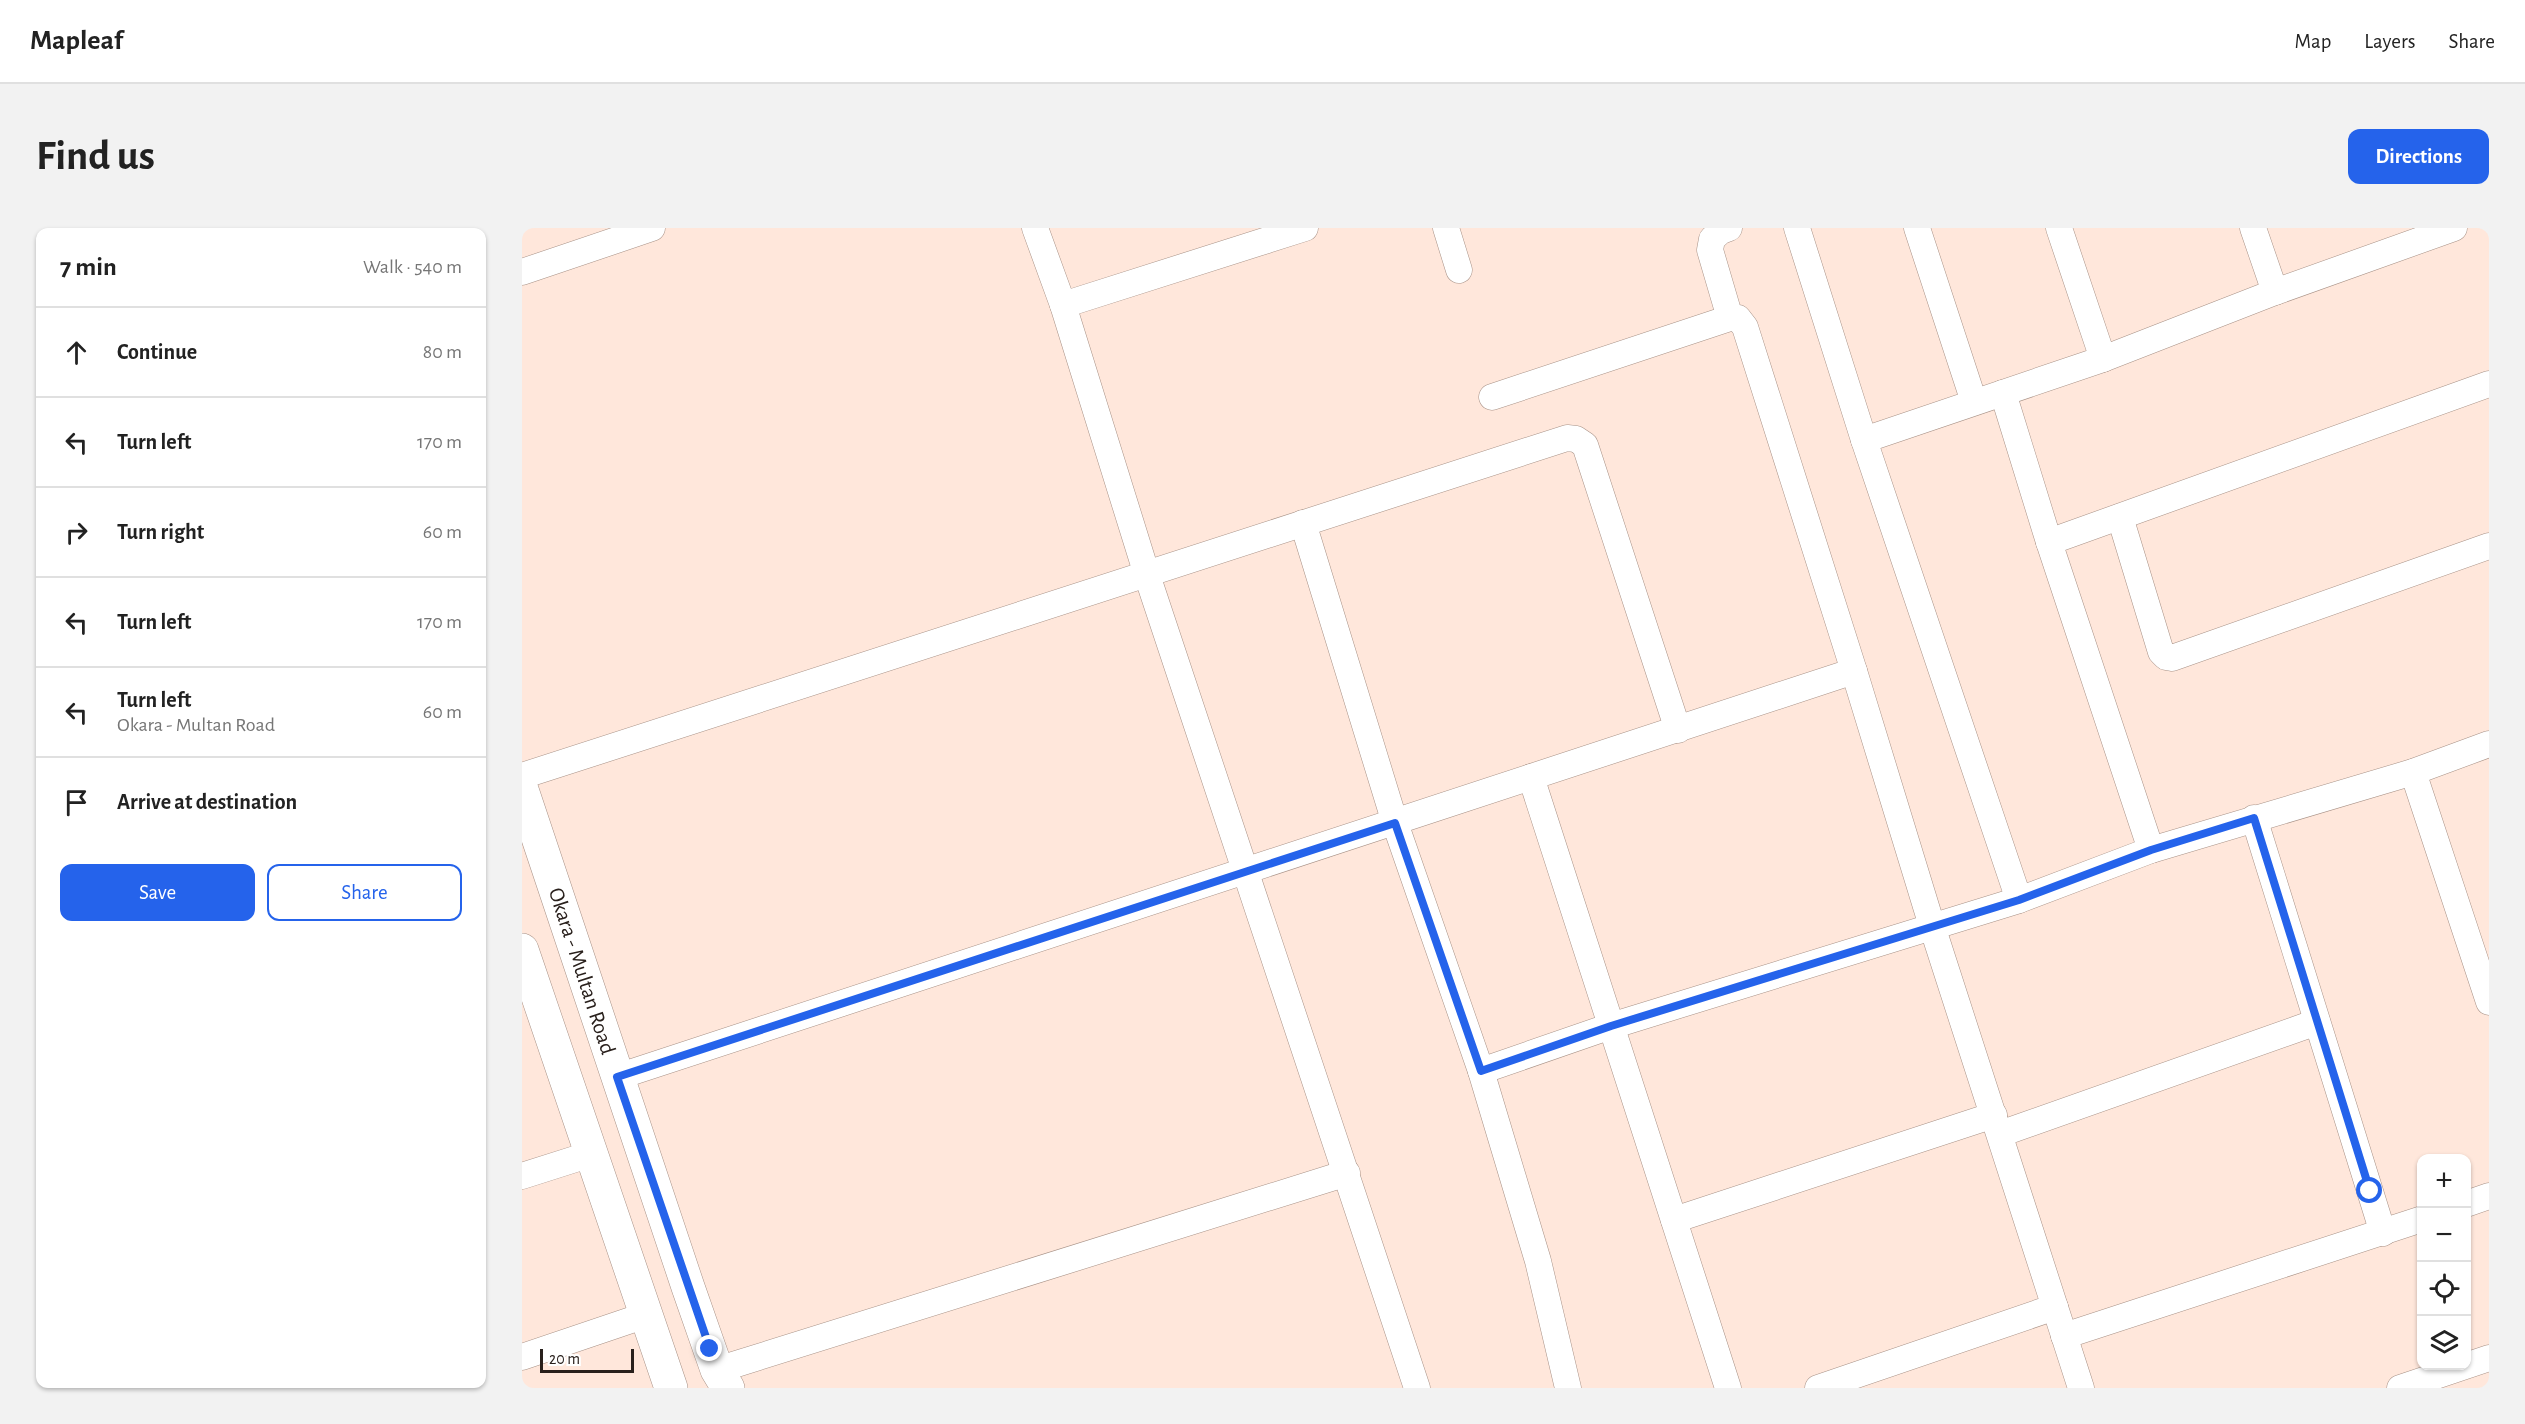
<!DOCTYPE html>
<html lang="en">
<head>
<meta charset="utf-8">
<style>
  :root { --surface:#fff; --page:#f2f2f2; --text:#222; --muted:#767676; --line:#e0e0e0; --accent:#2563eb }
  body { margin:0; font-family:"Alegreya Sans",sans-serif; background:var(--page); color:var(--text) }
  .controls { position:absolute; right:18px; bottom:18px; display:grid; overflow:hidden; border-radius:12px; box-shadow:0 2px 4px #0004 }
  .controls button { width:54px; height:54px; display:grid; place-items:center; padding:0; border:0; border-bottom:2px solid var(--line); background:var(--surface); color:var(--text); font:30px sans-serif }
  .scale { position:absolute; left:18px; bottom:15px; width:94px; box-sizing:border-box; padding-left:6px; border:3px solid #29201c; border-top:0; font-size:16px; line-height:21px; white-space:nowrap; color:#29201c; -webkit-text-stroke:4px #fff; paint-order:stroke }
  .stop { position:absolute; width:18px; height:18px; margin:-14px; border:4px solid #2563eb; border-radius:50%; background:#fff }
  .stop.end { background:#2563eb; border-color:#fff; box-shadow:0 2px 6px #0008 }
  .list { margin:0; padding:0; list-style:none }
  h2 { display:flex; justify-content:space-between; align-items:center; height:78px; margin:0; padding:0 24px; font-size:26px }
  h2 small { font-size:20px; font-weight:400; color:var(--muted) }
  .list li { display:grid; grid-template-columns:39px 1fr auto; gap:18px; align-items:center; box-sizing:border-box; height:90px; padding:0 24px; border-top:2px solid var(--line) }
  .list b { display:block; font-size:22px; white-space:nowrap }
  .list p { margin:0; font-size:20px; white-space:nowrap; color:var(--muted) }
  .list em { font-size:20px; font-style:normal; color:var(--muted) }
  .actions { display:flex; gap:12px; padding:18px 24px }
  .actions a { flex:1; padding:14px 0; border:2px solid var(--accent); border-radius:12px; text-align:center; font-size:21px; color:var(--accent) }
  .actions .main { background:var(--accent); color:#fff }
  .icon { flex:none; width:33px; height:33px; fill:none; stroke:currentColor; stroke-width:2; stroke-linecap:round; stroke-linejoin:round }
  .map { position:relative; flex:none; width:1967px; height:1160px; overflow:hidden; border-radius:12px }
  header { display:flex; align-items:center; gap:36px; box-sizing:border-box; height:84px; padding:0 30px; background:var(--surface); border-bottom:2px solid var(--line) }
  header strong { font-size:28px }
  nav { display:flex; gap:33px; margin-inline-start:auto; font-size:21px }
  .intro { display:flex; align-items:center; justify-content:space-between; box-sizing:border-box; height:144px; padding:0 36px }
  h1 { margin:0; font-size:42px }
  .button { padding:15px 27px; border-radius:12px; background:var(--accent); color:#fff; font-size:21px; font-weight:700 }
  main { display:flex; gap:36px; padding:0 36px }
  aside { flex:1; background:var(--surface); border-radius:12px; box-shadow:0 2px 4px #0004 }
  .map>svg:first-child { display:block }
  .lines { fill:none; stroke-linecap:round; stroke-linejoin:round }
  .street-casing { stroke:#a89287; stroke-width:27 }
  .primary-casing { stroke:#a89287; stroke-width:34 }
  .street { stroke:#fff; stroke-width:26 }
  .primary { stroke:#fff; stroke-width:33 }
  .route { stroke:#2563eb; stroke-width:8 }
  .labels { text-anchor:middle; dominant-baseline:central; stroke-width:6; stroke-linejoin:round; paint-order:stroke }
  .street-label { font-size:22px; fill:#29201c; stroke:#fff }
</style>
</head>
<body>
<header>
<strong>Mapleaf</strong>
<nav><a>Map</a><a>Layers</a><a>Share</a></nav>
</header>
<div class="intro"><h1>Find us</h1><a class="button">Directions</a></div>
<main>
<aside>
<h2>7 min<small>Walk · 540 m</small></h2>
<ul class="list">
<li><svg class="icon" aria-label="ahead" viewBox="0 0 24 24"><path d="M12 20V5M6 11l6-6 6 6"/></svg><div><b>Continue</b></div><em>80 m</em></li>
<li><svg class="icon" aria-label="left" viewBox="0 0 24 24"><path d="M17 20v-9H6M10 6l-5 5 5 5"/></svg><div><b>Turn left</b></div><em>170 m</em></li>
<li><svg class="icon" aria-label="right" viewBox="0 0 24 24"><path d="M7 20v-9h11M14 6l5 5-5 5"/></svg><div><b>Turn right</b></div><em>60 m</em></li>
<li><svg class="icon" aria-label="left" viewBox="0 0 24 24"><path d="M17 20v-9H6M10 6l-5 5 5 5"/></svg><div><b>Turn left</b></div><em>170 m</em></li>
<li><svg class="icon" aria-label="left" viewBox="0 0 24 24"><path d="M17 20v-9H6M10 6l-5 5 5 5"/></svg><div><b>Turn left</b><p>Okara - Multan Road</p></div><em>60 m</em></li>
<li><svg class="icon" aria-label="arrive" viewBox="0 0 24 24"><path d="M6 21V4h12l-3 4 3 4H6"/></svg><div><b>Arrive at destination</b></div></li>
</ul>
<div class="actions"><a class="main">Save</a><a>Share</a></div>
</aside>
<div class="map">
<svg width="1967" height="1160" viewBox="0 0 1967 1160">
  <rect width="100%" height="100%" fill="#ffe7db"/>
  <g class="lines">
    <g class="street-casing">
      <g id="street">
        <polyline points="513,0 541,77 625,347 895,1160"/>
        <polyline points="924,0 937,42"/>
        <polyline points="1207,0 1199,3 1190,11 1188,22 1208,90"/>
        <polyline points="1275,0 1342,212 1497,672"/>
        <polyline points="1395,0 1452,174"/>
        <polyline points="1537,0 1581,131"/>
        <polyline points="1731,0 1753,64"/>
        <polyline points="0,44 130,0"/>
        <polyline points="541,77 783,0"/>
        <polyline points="1481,165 1527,314 1629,622"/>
        <polyline points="970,169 1208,90 1216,90 1223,99 1332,443 1410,698 1559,1160"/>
        <polyline points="1342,212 1581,131 1753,64 1932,0"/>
        <polyline points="1598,289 1639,424 1644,429 1650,430 1967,318"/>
        <polyline points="781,295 873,595 959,843 1016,1033 1046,1160"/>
        <polyline points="1527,314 1967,156"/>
        <polyline points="1891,544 1967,774"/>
        <polyline points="0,548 1045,210 1054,211 1063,217 1156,502"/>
        <polyline points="1009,549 1206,1160"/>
        <polyline points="1732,590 1861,1005"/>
        <polyline points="959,843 1089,798 1497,672 1629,622 1891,544 1967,516"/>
        <polyline points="95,849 1332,443"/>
        <polyline points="1478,906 1795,794"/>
        <polyline points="0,948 69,926"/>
        <polyline points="1944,976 1967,968"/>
        <polyline points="1152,992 1472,887"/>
        <polyline points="1542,1108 1900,991"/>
        <polyline points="0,1129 124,1087"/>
        <polyline points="195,1142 825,945"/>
        <polyline points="1296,1160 1533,1079"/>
        <polyline points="1878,1160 1967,1130"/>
      </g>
    </g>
    <g class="primary-casing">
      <g id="primary">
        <polyline points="0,562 166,1059 195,1142 206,1160"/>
        <polyline points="0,722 149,1160"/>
      </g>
    </g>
    <use href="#street" class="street"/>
    <use href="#primary" class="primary"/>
  </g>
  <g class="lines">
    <polyline class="route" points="188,1121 95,849 873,595 959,843 1089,798 1497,672 1629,622 1732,590 1848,963"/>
  </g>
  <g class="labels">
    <g class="street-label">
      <text transform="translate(60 743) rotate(72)">Okara - Multan Road</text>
    </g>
  </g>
</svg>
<div class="controls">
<button>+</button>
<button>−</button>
<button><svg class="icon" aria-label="locate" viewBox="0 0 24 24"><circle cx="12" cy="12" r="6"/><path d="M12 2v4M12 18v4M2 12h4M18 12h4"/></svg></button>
<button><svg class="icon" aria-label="layers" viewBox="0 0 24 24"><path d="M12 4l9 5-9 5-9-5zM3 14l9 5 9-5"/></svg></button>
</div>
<div class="scale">20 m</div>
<div class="stop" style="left:1848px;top:963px"></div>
<div class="stop end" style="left:188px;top:1121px"></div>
</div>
</main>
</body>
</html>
